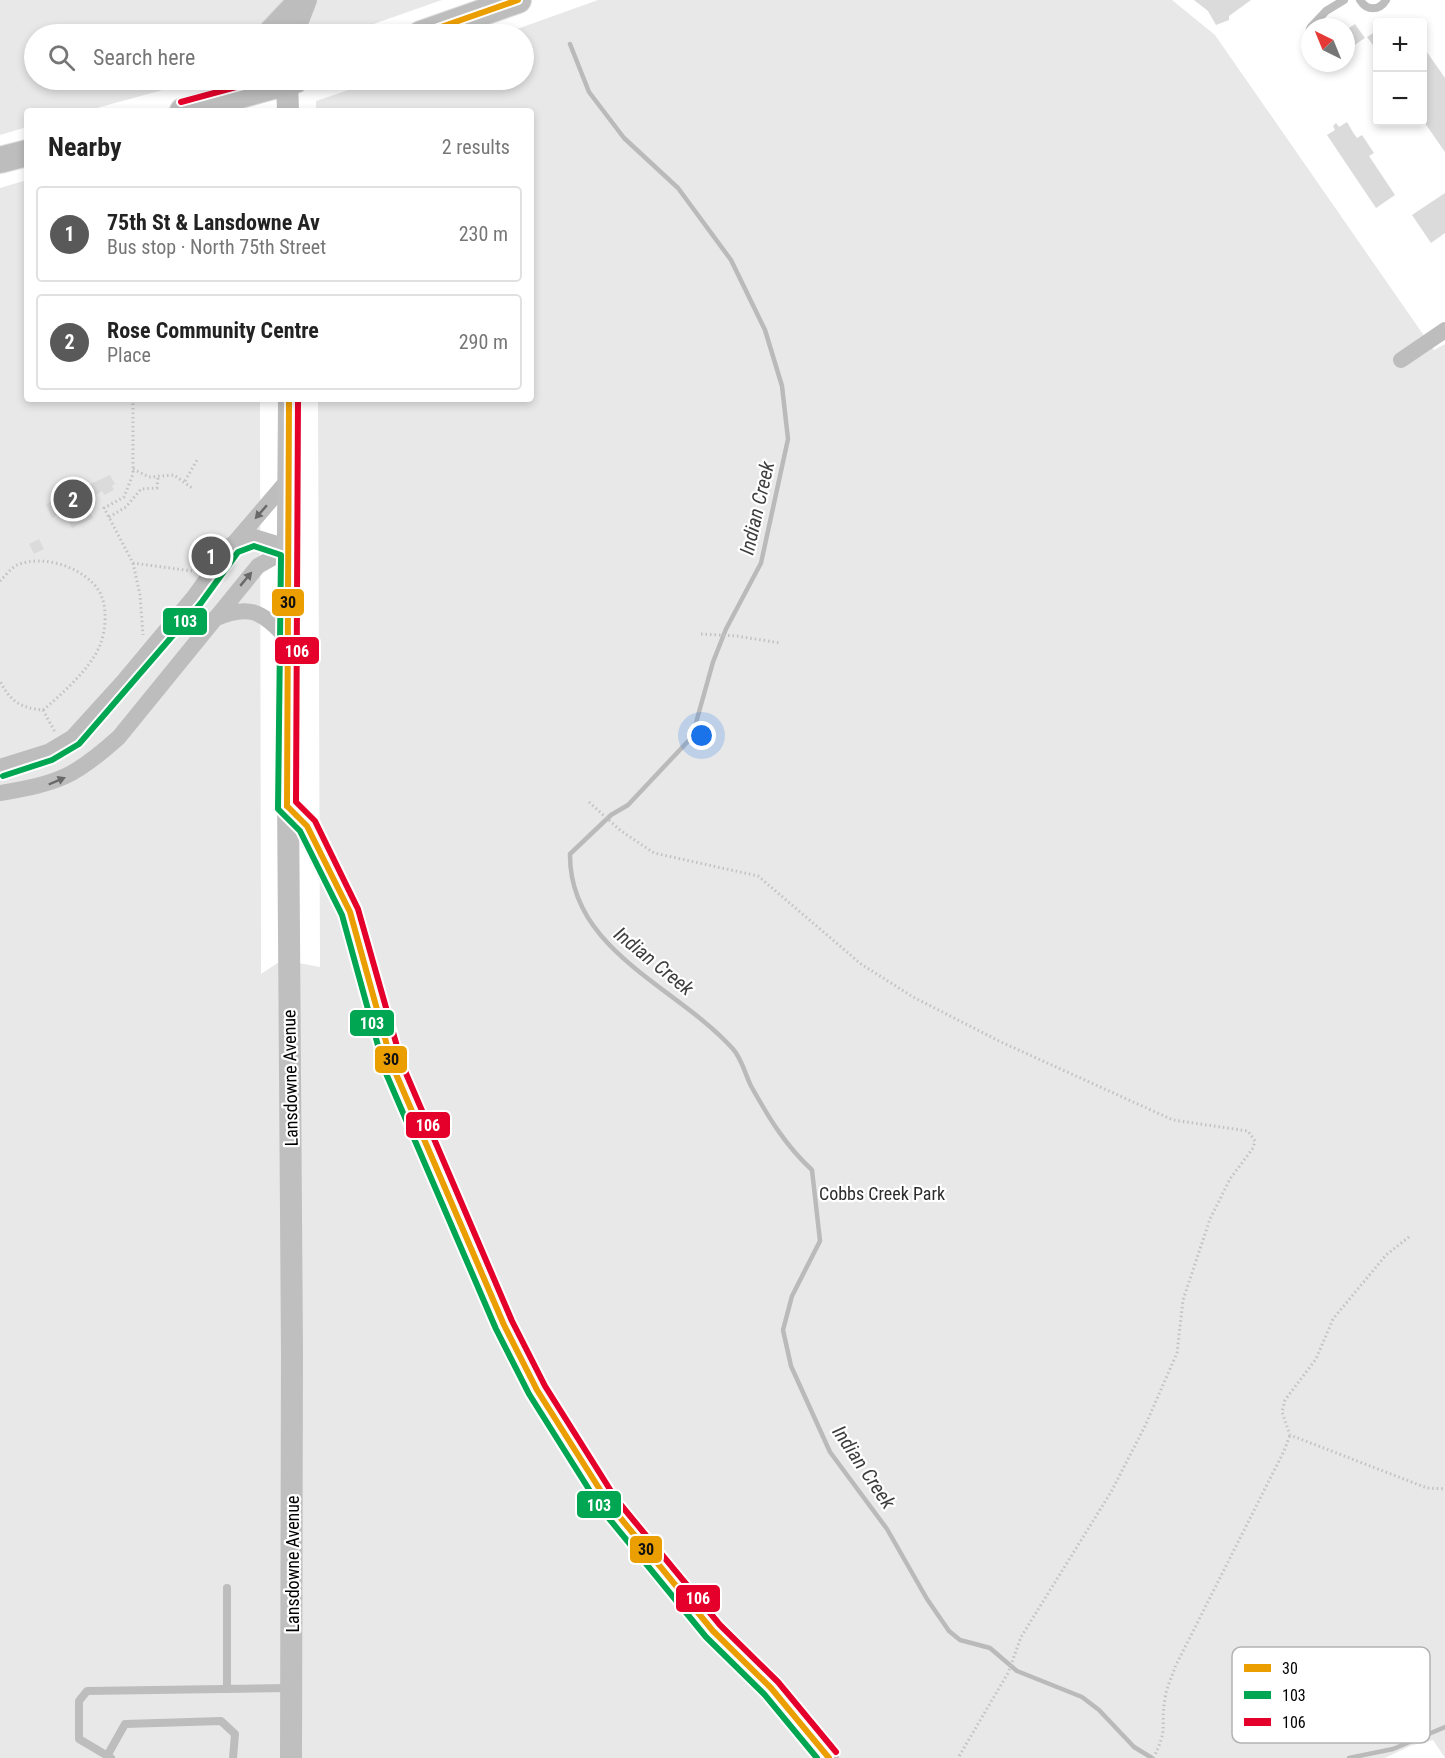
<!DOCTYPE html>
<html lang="en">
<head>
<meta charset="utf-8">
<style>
  :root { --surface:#fff; --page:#f2f2f2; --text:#222; --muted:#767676; --line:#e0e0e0; --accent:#595959 }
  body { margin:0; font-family:"Roboto Condensed",sans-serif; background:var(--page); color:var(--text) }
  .controls { position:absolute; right:18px; top:18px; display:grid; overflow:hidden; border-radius:6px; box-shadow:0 3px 9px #0003 }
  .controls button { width:54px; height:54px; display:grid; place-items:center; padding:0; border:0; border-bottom:2px solid var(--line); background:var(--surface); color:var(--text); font:30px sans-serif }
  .compass { position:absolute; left:1301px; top:18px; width:54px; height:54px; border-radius:50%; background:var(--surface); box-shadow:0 3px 9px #0003; rotate:317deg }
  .you { position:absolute; left:702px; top:736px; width:21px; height:21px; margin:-15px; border:4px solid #fff; border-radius:50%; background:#1a73e8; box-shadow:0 0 0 9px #1a73e833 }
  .badge { display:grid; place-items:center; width:39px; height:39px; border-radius:50%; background:var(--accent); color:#fff; font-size:20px; font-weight:700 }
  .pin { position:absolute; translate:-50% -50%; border:3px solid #fff; box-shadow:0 2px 6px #0006 }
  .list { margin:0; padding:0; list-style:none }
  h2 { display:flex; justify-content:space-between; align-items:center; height:78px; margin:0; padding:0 24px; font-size:26px }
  h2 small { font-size:20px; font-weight:400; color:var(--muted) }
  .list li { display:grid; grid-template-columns:39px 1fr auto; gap:18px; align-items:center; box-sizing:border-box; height:96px; margin:0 12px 12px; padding:0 12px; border:2px solid var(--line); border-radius:6px }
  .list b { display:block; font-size:22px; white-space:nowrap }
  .list p { margin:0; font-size:20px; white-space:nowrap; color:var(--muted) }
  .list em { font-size:20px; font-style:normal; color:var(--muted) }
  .icon { flex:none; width:33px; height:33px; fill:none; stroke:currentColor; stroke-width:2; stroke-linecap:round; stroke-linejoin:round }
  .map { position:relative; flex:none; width:1445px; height:1758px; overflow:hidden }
  .search { position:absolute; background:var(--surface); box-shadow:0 3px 9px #0003; left:24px; top:24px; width:510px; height:66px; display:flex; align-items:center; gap:15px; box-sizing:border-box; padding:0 21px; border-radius:33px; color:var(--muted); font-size:22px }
  .panel { position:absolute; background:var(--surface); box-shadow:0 3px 9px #0003; left:24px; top:108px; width:510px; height:294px; border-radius:6px }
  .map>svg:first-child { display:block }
  .green { fill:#e8e8e8 }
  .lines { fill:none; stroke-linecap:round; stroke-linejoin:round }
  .stream { stroke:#bababa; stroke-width:4.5 }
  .building { fill:#dbdbdb }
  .primary-casing { stroke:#dbdbdb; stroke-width:28 }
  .path { stroke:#c2c2c2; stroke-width:3; stroke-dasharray:1.5 3; stroke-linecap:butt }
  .service { stroke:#bdbdbd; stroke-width:8 }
  .minor { stroke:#bdbdbd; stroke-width:16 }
  .tertiary { stroke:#bdbdbd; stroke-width:20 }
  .secondary { stroke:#bfbfbf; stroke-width:22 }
  .primary { stroke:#bdbdbd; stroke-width:26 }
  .bus-1-casing { stroke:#fff; stroke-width:10 }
  .bus-2-casing { stroke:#fff; stroke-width:10 }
  .bus-3-casing { stroke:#fff; stroke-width:10 }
  .bus-1 { stroke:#eb9e00; stroke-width:6 }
  .bus-2 { stroke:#00a651; stroke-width:6 }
  .bus-3 { stroke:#e4002b; stroke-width:6 }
  .oneway { fill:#686868 }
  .labels { text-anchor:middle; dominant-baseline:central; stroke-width:4.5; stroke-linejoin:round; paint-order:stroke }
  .street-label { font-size:18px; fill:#000; stroke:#fff }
  .park-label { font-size:18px; fill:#2c2c2c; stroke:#fff }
  .water-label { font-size:20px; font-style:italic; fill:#3d3d3d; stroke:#fff }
  .key { fill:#fff; stroke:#b2b2b2; stroke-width:1.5 }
  .key-label { font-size:16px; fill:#000 }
  .line-badge { stroke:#fff; stroke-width:2 }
  .badge-label { font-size:16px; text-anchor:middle; font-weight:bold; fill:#fff }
  .pale-badge-label { font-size:16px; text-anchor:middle; font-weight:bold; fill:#111 }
</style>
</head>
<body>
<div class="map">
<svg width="1445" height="1758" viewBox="0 0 1445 1758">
  <rect width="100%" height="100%" fill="#fff"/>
  <g class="green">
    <polygon points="0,0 442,0 345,34 34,34 34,80 199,80 86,111 27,111 27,127 0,135"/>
    <polygon points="598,0 1172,0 1215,35 1434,350 1445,344 1445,1758 1433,1740 1410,1746 1385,1758 0,1758 0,188 27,180 27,399 260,399 261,974 282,960 320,967 318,399 531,399 531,111 316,111 316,101 378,80 524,80 524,34 503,34"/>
  </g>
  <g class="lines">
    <g class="stream">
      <path d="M 570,44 L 589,92 L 624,138 L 678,188 L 731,260 L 765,330 L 782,386 L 788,439 L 761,563 L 726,629 L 713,662 L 692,737 L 628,805 L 611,815 L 570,854 C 569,951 678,987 733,1049 C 742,1059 745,1074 751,1086 C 769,1118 785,1145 812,1170 L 820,1241 L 792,1296 L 783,1330 L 791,1366 L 830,1452 L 887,1529 L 927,1599 L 949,1631 L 960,1640 L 990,1648 L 1017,1671 L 1082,1697 L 1099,1710 L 1134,1747 L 1152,1758"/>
      <polyline points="1349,1758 1393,1749 1445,1727"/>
    </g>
  </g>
  <g class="building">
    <polygon points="1194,0 1251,0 1229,16 1229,20 1216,25 1208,11"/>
    <polygon points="1355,24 1365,38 1350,48 1352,51 1346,55 1346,30"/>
    <polygon points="1378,30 1378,52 1367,37"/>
    <polygon points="1422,45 1445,78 1445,152 1422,119"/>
    <polygon points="1347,122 1354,134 1357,138 1362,135 1374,153 1369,156 1395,195 1376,208 1327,135 1335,130 1333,126 1336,123 1339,127"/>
    <polygon points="1445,193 1445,233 1431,243 1412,215"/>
    <polygon points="110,475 115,484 112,486 114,490 104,495 102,491 85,502 93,518 72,528 64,512 52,518 46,504"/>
    <polygon points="39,539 44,549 34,554 29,544"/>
  </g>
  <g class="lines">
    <g class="primary-casing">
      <g id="primary">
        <polyline points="270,34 302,0"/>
        <polyline points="421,34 518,0"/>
        <polyline points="183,111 295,80"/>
        <polyline points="0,160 27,153"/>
      </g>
    </g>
    <g class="path">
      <polyline points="133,399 133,474 124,497 104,508 133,563 192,571"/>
      <polyline points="133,469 149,477 174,475 192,488"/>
      <polyline points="185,481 197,460"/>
      <polyline points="109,517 126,507 141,489 157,488 158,477"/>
      <polyline points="133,563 140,595 143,635"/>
      <path d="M 0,581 C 5,576 11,568 17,565 C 43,554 84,567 99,591 C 108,606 106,630 100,645 C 92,667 61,695 43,710 C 20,708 10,701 0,681"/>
      <polyline points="701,634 737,636 780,643"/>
      <polyline points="43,710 55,732"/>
      <polyline points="589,802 621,831 654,853 758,876 861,964 913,997 1001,1042 1173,1120 1248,1131 1255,1141 1253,1148 1230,1179 1210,1219 1183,1300 1177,1353 1145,1426 1111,1492 1021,1637 1008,1673 958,1758"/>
      <polyline points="1409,1237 1386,1255 1333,1319 1316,1359 1285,1400 1282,1412 1290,1435 1427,1488 1445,1489"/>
      <path d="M 1153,1758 C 1169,1729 1160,1727 1165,1699 C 1166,1688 1172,1677 1175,1667 L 1284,1451 L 1290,1435"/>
    </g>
    <g class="service">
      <path d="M 1360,0 C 1367,11 1379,11 1386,0"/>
      <polyline points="1311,27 1326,11 1344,0"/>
      <polyline points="1307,47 1310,29"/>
      <polyline points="227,1588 227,1689"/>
      <polyline points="107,1756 125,1724 221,1721 235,1734 233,1758"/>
      <polyline points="111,1758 79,1739 79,1701 87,1691 291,1688"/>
    </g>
    <g class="minor">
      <polyline points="1401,360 1445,330"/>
      <polyline points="235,542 289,479"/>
      <path d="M 214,619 C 250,603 262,612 287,638"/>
      <polyline points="0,767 48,752 73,737 123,682 194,597 232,544 254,537 290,548"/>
      <path d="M 0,793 C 59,783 75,777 119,737 L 258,566 L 290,548"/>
    </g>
    <g class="tertiary">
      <polyline points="294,34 307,0"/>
      <polyline points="287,806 307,826 350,912 365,959 393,1067 504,1325 537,1390 609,1504 713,1631 771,1688 829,1758"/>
    </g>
    <g class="secondary">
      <polyline points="287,82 288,111"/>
      <polyline points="289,399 287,655 292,1353 291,1758"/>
    </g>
    <use href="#primary" class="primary"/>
    <g class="bus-1-casing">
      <g id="bus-1">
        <polyline points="421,34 518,0"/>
        <polyline points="287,806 307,826 350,912 393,1067 504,1325 537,1390 609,1504 713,1631 771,1688 829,1758"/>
        <polyline points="287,806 289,399"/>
      </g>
    </g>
    <g class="bus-2-casing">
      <polyline id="bus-2" points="3,776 52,760 79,744 201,603 238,552 254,546 281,555 278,809 300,831 342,915 385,1071 496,1329 529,1394 602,1510 706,1637 764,1694 817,1758"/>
    </g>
    <g class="bus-3-casing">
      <g id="bus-3">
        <polyline points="181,102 262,80"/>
        <polyline points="298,399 296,802 315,821 358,909 402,1064 512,1321 545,1386 616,1499 720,1625 778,1682 836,1752"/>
      </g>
    </g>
    <use href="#bus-1" class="bus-1"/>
    <use href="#bus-2" class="bus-2"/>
    <use href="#bus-3" class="bus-3"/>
  </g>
  <defs><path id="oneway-solid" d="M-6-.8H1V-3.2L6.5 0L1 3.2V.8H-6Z" transform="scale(1.5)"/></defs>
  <g class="oneway">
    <use href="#oneway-solid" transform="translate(261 512) rotate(131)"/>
    <use href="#oneway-solid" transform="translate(246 579) rotate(-50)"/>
    <use href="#oneway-solid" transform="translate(57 781) rotate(-23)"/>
  </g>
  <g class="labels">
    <g class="street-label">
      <text transform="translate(290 1078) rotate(-91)">Lansdowne Avenue</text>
      <text transform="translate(292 1564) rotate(-90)">Lansdowne Avenue</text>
    </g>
    <g class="park-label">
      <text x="882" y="1193">Cobbs Creek Park</text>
    </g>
    <g class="water-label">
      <text transform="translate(757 508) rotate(-77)">Indian Creek</text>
      <text transform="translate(654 961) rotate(39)">Indian Creek</text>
      <text transform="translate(864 1467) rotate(56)">Indian Creek</text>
    </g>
  </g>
  <rect x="1232" y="1647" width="198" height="96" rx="9" class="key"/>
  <rect x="1244" y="1664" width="27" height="8" fill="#eb9e00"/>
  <rect x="1244" y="1691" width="27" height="8" fill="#00a651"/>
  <rect x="1244" y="1718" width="27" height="8" fill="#e4002b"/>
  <g class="key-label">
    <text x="1282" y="1674">30</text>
    <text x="1282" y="1701">103</text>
    <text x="1282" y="1728">106</text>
  </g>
  <g class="line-badge">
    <rect x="271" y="588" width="34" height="29" rx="6" fill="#eb9e00"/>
    <rect x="162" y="607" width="46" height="29" rx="6" fill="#00a651"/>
    <rect x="274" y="636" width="46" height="29" rx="6" fill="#e4002b"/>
    <rect x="349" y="1009" width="46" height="28" rx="6" fill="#00a651"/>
    <rect x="374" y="1045" width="34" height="29" rx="6" fill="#eb9e00"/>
    <rect x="405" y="1111" width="46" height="28" rx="6" fill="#e4002b"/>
    <rect x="576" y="1490" width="46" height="29" rx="6" fill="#00a651"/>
    <rect x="629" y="1535" width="34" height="29" rx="6" fill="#eb9e00"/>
    <rect x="675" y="1584" width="46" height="29" rx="6" fill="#e4002b"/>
  </g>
  <g class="badge-label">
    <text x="185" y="627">103</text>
    <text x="297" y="657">106</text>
    <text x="372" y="1029">103</text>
    <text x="428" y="1131">106</text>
    <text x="599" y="1511">103</text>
    <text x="698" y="1604">106</text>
  </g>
  <g class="pale-badge-label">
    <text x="288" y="608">30</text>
    <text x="391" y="1065">30</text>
    <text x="646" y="1555">30</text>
  </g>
</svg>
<div class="controls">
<button>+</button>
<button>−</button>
</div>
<svg class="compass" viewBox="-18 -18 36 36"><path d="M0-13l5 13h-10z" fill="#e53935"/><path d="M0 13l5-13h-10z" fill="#767676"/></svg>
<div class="you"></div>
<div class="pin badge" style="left:211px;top:556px">1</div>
<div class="pin badge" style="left:73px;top:499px">2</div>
<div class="search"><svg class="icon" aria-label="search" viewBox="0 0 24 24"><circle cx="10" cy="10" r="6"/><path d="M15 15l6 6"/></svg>Search here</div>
<section class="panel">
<h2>Nearby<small>2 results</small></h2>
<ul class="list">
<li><span class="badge">1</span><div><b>75th St &amp; Lansdowne Av</b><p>Bus stop · North 75th Street</p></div><em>230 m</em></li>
<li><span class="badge">2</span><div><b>Rose Community Centre</b><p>Place</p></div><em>290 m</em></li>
</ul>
</section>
</div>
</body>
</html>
